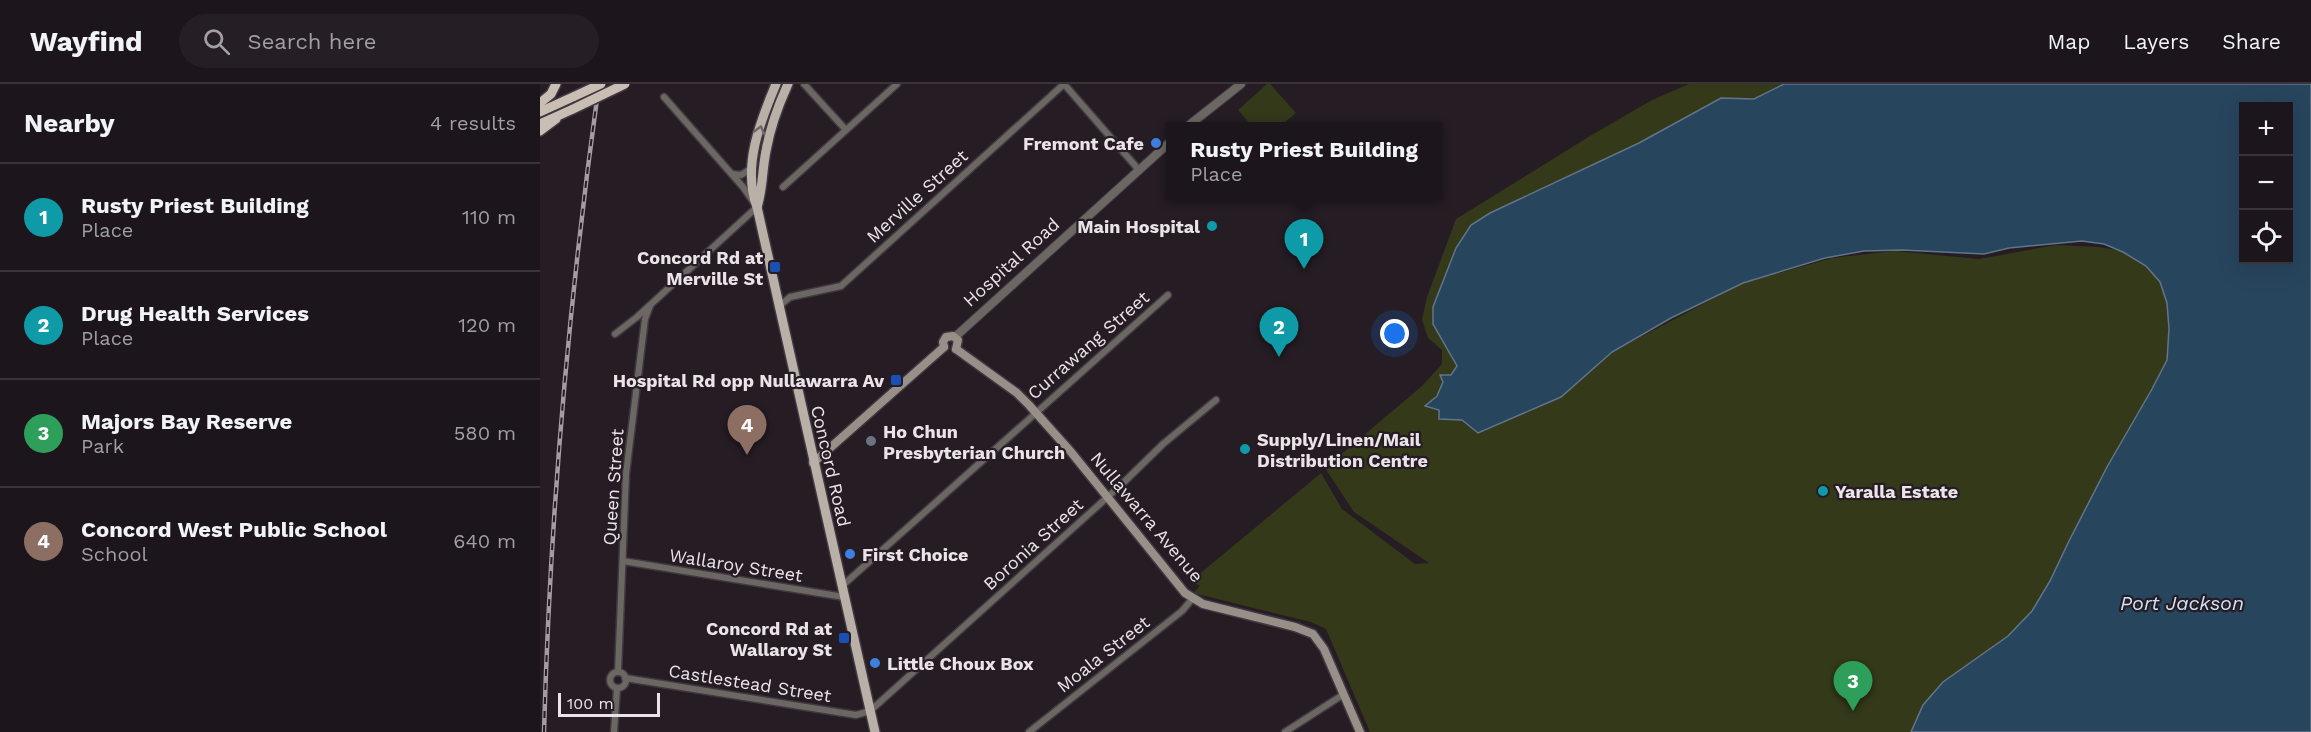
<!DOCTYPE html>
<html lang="en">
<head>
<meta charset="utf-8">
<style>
  :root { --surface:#1c151b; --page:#251e24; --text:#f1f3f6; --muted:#a09fa3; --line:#3a343a; --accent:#b45309 }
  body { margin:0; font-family:"Work Sans",sans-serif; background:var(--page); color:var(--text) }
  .controls { position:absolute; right:18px; top:18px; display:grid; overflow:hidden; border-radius:0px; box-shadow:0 6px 24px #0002 }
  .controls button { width:54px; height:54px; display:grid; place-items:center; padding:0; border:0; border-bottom:2px solid var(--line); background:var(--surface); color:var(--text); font:30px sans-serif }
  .scale { position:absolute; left:18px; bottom:15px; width:102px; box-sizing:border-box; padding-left:6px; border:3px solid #eae4e9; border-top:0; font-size:16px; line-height:21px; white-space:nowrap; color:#eae4e9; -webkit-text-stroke:4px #251c24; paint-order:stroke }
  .you { position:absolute; left:855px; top:250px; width:21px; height:21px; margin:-15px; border:4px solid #fff; border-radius:50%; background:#1a73e8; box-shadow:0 0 0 9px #1a73e833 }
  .badge { display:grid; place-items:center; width:39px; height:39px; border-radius:50%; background:var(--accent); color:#fff; font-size:20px; font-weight:700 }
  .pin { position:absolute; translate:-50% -50px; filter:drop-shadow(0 2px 3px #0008) }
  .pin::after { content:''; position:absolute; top:32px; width:21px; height:18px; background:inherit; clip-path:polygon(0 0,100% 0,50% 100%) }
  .popup { position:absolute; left:626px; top:38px; width:276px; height:78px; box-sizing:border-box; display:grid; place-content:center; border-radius:0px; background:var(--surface); filter:drop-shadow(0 2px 4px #0005); font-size:20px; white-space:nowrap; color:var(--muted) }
  .popup b { font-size:22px; color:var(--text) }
  .popup::after { content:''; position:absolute; left:50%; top:100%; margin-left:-12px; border:12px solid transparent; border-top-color:var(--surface) }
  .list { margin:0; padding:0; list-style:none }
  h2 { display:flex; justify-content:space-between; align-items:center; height:78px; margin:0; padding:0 24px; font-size:26px }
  h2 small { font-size:20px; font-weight:400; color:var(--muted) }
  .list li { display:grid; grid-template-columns:39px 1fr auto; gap:18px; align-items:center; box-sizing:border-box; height:108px; padding:0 24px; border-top:2px solid var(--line) }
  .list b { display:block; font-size:22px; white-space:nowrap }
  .list p { margin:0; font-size:20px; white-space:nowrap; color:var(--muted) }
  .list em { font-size:20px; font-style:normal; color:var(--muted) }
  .icon { flex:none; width:33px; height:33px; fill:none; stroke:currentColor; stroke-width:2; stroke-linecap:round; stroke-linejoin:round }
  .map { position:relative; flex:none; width:1771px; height:648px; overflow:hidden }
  header { display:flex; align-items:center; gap:36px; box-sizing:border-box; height:84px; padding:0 30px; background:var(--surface); border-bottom:2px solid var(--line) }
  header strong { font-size:28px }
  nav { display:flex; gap:33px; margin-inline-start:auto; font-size:21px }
  .search { width:420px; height:54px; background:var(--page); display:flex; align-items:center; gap:15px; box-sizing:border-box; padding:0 21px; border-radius:33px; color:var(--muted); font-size:22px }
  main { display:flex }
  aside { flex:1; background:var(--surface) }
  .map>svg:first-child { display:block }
  .green { fill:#34391a }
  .water { fill:#28455e; stroke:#627588; stroke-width:1.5; fill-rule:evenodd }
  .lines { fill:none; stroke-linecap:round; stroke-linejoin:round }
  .minor-casing { stroke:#413840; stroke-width:9 }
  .tertiary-casing { stroke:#413840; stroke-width:10 }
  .secondary-casing { stroke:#413840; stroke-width:11 }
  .primary-casing { stroke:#413840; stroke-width:12 }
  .trunk-casing { stroke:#413840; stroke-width:12 }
  .minor { stroke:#6b6763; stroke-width:6 }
  .tertiary { stroke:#6b6763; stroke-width:8 }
  .secondary { stroke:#979089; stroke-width:8 }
  .primary { stroke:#b9b0a7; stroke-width:9 }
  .trunk { stroke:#c8beb4; stroke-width:9 }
  .rail-casing { stroke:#a39ca2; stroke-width:4.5 }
  .rail { stroke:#251c24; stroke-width:2; stroke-dasharray:7; stroke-linecap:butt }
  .trunk-bridge-casing { stroke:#413840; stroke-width:12; stroke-linecap:butt }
  .trunk-bridge { stroke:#c8beb4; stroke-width:9 }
  .oneway { stroke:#6f6666 }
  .shop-dot { fill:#3f7fe0; stroke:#251c24; stroke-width:2 }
  .culture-dot { fill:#0f9aa8; stroke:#251c24; stroke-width:2 }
  .transit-dot { fill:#1a4fb4; stroke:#251c24; stroke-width:2 }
  .worship-dot { fill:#6b7280; stroke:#251c24; stroke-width:2 }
  .labels { text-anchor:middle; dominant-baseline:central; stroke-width:4.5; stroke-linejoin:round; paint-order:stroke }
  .poi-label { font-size:18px; font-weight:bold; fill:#eae4e9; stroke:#251c24; text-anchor:end }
  .street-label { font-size:18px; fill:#eae4e9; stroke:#251c24 }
  .water-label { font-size:20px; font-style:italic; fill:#cde2f5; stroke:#251c24 }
</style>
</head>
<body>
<header>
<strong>Wayfind</strong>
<div class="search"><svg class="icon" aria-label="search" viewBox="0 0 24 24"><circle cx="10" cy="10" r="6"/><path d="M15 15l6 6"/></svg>Search here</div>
<nav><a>Map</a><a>Layers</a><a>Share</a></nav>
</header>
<main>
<aside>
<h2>Nearby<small>4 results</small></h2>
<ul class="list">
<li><span class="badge" style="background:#0f9aa8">1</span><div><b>Rusty Priest Building</b><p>Place</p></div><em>110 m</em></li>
<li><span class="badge" style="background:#0f9aa8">2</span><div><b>Drug Health Services</b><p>Place</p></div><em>120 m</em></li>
<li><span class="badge" style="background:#2e9e5b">3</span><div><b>Majors Bay Reserve</b><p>Park</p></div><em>580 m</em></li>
<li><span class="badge" style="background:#8d6e63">4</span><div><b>Concord West Public School</b><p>School</p></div><em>640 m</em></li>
</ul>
</aside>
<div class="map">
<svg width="1771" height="648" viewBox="0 0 1771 648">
  <rect width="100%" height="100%" fill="#251c24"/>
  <g class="green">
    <polygon points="727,0 730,0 756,29 740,42 712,42 698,26"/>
    <polygon points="1149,0 1266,0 904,257 917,282 911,295 886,322 923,335 938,349 1021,313 1072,268 1203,199 1292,174 1354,167 1439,175 1516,161 1558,163 1597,169 1630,188 1649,236 1515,515 1394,648 830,648 786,545 771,538 653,509 660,502 651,497 781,389 802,425 875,480 889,479 814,428 785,384 882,302 902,280 902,266 888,254 882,236 887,213 916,135 1050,52 1112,16"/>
  </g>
  <path class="water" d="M 1244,0 L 1771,0 L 1771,648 L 1371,648 L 1383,621 L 1403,598 L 1468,552 L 1492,527 L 1510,497 L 1528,459 L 1567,383 L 1612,305 L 1627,276 L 1629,245 L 1627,219 L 1620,198 L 1606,182 L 1583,168 L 1564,160 L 1542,157 L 1469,164 L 1444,170 L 1362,166 L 1324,167 L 1285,174 L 1203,199 L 1131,234 L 1072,268 L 1021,313 L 938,349 L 922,336 L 899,335 L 899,326 L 885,322 L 897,312 L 903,298 L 900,291 L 911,291 L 917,282 L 893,240 L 893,223 L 916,164 L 931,141 L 950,129 L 1099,59 L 1181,14 L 1214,15 ZM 1704,22 L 1748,22 L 1748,176 L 1704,176 Z"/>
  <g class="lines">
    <g class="minor-casing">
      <g id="minor">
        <polyline points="264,0 306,46"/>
        <polyline points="524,0 599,86"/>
        <polyline points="192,90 201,91 212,84"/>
        <polyline points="243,103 357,0"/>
        <polyline points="238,223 250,213 301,202 524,0"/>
        <polyline points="75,250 97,233 217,123 203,103 124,13"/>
        <polyline points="83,477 304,513"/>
        <polyline points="302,502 628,211"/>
        <polyline points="78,588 86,390 105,235 110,222"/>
        <circle cx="78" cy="596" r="8"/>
        <polyline points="85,594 316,631 330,627 582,400 623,360 676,316"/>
        <polyline points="74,648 77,604"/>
        <polyline points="489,648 642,527 653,514"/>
        <polyline points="745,648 804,610"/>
      </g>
    </g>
    <g class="tertiary-casing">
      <g id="tertiary">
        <polyline points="648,42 701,0"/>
        <polyline points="415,253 630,58"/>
      </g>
    </g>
    <g class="secondary-casing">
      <g id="secondary">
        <polyline points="404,263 403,258 406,253 413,252 418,256 416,265"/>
        <polyline points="416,265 477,309 489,321 531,368 645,509 663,520 755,543 773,550 784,565 820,648"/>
        <polyline points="273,379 404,263"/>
      </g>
    </g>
    <g class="primary-casing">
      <g id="primary">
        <path d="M 236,0 C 220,38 202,83 217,123 L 335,648"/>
        <path d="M 217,123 C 223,105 222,86 226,67 C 230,44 238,22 248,0"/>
      </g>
    </g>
    <g class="trunk-casing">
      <g id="trunk">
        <polyline points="0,19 11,10 16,0"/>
        <polyline points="0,28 35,12"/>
        <polyline points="0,40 33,25"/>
        <polyline points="0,47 16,35"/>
      </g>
    </g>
    <use href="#minor" class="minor"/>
    <use href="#tertiary" class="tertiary"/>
    <use href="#secondary" class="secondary"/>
    <use href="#primary" class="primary"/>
    <use href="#trunk" class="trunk"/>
    <g class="rail-casing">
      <path id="rail" d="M 4,648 C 10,431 29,215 59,0"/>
    </g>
    <use href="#rail" class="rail"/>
    <g class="trunk-bridge-casing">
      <g id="trunk-bridge">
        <polyline points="35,12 61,0"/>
        <polyline points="33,25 85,0"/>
      </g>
    </g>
    <use href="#trunk-bridge" class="trunk-bridge"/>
  </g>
  <defs><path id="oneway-chevron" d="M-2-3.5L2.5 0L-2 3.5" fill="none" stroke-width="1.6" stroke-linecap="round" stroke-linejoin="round" transform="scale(1.5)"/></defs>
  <use class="oneway" href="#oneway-chevron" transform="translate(220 46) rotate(-75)"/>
  <g class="shop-dot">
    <circle cx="616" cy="59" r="6"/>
    <circle cx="310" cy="470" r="6"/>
    <circle cx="335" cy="579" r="6"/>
  </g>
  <g class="culture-dot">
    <circle cx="672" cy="142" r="6"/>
    <circle cx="705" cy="365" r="6"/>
    <circle cx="1283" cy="407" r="6"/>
  </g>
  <g class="transit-dot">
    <rect x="229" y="177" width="12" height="12" rx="3"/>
    <rect x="350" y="290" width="12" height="12" rx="3"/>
    <rect x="298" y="548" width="12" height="12" rx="3"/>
  </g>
  <circle class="worship-dot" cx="331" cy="357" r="6"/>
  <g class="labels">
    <g class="poi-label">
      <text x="604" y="59">Fremont Cafe</text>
      <text x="660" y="142">Main Hospital</text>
      <text x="223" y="173">Concord Rd at<tspan x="223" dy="21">Merville St</tspan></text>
      <text x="344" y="296">Hospital Rd opp Nullawarra Av</text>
      <text x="343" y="347" text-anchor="start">Ho Chun<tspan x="343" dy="21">Presbyterian Church</tspan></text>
      <text x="717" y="355" text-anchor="start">Supply/Linen/Mail<tspan x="717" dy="21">Distribution Centre</tspan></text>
      <text x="1295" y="407" text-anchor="start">Yaralla Estate</text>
      <text x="322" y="470" text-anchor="start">First Choice</text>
      <text x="292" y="544">Concord Rd at<tspan x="292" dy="21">Wallaroy St</tspan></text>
      <text x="347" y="579" text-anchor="start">Little Choux Box</text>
    </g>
    <g class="street-label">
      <text transform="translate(377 112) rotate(-42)">Merville Street</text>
      <text transform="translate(471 178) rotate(-42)">Hospital Road</text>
      <text transform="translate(548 261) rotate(-41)">Currawang Street</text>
      <text transform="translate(291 382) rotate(77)">Concord Road</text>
      <text transform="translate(73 403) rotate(-86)">Queen Street</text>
      <text transform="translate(607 433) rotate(50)">Nullawarra Avenue</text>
      <text transform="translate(493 460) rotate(-42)">Boronia Street</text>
      <text transform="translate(196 481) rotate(9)">Wallaroy Street</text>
      <text transform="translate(563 570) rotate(-38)">Moala Street</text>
      <text transform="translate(210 599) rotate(9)">Castlestead Street</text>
    </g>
    <g class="water-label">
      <text x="1642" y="519">Port Jackson</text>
    </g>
  </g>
</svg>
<div class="controls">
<button>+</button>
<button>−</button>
<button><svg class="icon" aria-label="locate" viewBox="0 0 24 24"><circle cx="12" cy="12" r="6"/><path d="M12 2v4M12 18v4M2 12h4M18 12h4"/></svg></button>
</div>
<div class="scale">100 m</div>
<div class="you"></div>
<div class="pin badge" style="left:764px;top:185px;background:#0f9aa8">1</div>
<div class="popup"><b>Rusty Priest Building</b>Place</div>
<div class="pin badge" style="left:739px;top:273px;background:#0f9aa8">2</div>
<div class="pin badge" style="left:1313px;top:627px;background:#2e9e5b">3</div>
<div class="pin badge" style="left:207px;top:371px;background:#8d6e63">4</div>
</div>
</main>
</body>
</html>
